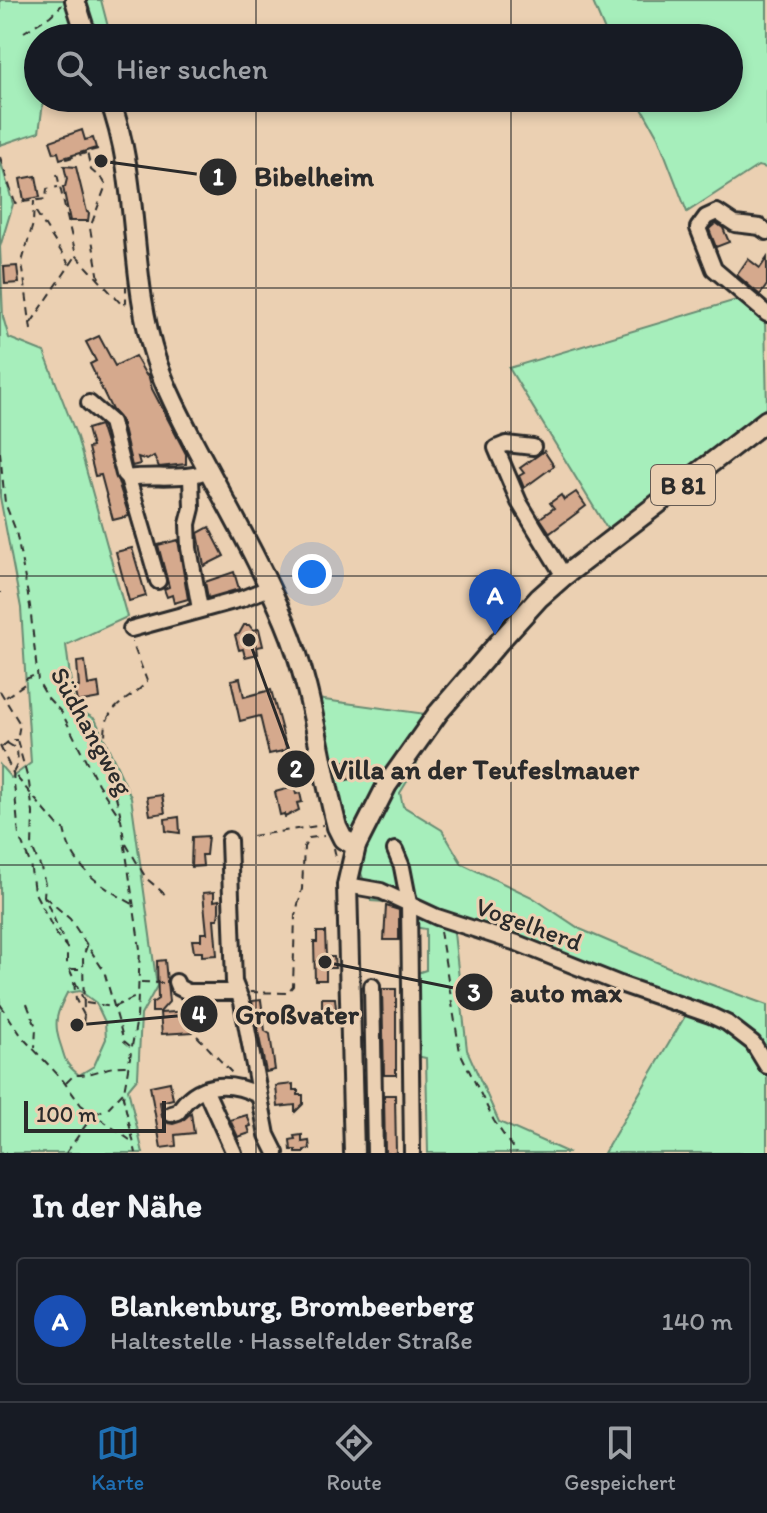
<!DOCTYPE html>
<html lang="de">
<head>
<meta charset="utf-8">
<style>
  :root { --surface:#171b24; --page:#20242c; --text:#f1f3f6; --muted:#9ea1a6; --line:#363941; --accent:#1f6fb2 }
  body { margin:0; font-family:Itim,sans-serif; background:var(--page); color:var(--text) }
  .scale { position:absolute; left:24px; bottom:20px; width:142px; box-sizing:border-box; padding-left:8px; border:4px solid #2b2b2b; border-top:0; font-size:22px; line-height:28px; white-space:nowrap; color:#2b2b2b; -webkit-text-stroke:6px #ebd0b2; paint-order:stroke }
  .you { position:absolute; left:312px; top:574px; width:28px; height:28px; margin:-20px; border:6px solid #fff; border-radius:50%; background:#1a73e8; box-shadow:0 0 0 12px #1a73e833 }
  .badge { display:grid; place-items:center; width:52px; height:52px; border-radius:50%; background:var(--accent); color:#fff; font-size:26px; font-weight:700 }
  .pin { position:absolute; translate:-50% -66px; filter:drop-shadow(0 2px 4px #0008) }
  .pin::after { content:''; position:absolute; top:42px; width:28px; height:24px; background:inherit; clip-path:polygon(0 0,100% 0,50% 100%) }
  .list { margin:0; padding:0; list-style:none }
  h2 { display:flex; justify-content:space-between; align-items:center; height:104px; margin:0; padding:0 32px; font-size:34px }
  h2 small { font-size:26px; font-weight:400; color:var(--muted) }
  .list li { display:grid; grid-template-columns:52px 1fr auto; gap:24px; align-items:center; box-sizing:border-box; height:128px; margin:0 16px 16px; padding:0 16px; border:2px solid var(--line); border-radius:8px }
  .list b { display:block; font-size:30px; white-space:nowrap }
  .list p { margin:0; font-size:26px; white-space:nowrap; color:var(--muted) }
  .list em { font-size:26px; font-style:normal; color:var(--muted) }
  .icon { flex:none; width:44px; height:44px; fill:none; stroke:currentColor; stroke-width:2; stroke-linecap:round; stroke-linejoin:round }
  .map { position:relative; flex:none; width:767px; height:1153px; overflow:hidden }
  .search { position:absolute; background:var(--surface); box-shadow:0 4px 12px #0003; left:24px; right:24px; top:24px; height:88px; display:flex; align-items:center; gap:20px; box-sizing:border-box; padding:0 28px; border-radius:44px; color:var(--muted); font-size:30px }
  .sheet { height:248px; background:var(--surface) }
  nav { display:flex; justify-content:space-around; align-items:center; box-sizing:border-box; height:112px; border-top:2px solid var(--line); background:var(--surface); font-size:22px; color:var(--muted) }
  nav a { display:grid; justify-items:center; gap:4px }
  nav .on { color:var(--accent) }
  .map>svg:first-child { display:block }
  .green { fill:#a6eebb; stroke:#688c73; stroke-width:2; fill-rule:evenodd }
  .building { fill:#d5a98d; stroke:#2b2b2b; stroke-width:2 }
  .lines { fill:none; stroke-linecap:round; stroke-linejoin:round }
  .minor-casing { stroke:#2b2b2b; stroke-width:20 }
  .major-casing { stroke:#2b2b2b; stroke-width:24 }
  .path { stroke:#2b2b2b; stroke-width:2; stroke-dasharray:8 6; stroke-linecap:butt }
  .minor { stroke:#ebd0b2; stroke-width:14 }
  .major { stroke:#ebd0b2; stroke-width:18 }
  .grid { fill:none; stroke:#2b2b2b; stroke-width:2; stroke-opacity:0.55 }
  .labels { text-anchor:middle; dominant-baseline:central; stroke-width:6; stroke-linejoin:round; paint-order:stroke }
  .shield { fill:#ebd0b2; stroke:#655c54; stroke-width:2 }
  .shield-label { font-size:24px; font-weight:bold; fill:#2b2b2b }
  .street-label { font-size:26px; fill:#2b2b2b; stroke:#ebd0b2 }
  .leader { fill:none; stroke:#2b2b2b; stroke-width:3 }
  .callout-dot { fill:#2b2b2b; stroke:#ebd0b2; stroke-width:3 }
  .mark-label { font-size:24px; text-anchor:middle; font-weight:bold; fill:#fff }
  .callout-label { font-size:28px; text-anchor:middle; font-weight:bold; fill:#2b2b2b; stroke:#ebd0b2; stroke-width:6; stroke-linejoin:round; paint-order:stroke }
</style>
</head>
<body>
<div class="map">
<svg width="767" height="1153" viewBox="0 0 767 1153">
  <rect width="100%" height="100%" fill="#ebd0b2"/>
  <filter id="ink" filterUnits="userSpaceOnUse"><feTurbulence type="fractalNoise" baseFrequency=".0125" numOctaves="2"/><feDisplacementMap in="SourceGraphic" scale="16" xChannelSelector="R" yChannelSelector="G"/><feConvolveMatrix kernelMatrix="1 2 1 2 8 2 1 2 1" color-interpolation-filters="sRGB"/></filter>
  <g filter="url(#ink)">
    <g class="green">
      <polygon points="0,0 101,0 108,27 70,38 38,38 38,98 42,98 43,103 39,132 0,145"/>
      <polygon points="592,0 767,0 767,168 758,166 687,212 658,137 636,98 729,98 729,38 608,38"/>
      <path d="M 0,159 L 13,204 L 0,247 L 3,317 L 9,338 L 44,352 L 77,437 L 127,617 L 66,645 L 74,707 L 95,719 L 131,797 L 157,986 L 141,1015 L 138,1077 L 128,1089 L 143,1153 L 0,1153 L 0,765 L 11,778 L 31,763 L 21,608 L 0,497 ZM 80,991 L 96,1003 L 105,1022 L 106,1039 L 94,1066 L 79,1075 C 63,1062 66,1060 60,1043 C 53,1022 57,1012 67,993 Z"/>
      <polygon points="736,300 765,320 767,407 609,532 509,368"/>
      <polygon points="317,699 426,714 416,767 400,793 403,806 442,830 462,864 532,897 580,929 696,979 767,1005 767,1153 604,1153 694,1001 453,924 467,1050 499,1122 569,1153 428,1153 426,1058 416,1056 417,973 426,970 426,929 414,927 402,903 371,901 339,811"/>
    </g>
    <g class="building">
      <polygon points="82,130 85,140 93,138 96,148 60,159 58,152 54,153 50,141"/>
      <polygon points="64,166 76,167 87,212 89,213 88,221 70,221 63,187 65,187 67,179"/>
      <polygon points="36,176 40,197 24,200 20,179"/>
      <polygon points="716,223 723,228 729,242 716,247 709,229"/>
      <polygon points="767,258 767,285 760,295 737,275 748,259 760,268"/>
      <polygon points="17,266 19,283 5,284 4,267"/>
      <polygon points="99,336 115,366 135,356 146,375 148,374 152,389 186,454 186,464 159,467 154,456 147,460 138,457 140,464 132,466 121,420 112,410 90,364 96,361 86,342"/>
      <polygon points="100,425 129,516 113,520 101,475 95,476 88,448 92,447 87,429"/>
      <polygon points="544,451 554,466 524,488 519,476 524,473 520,468"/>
      <polygon points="576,492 586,506 550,533 540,518 554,508 550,503 561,495 564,500"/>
      <polygon points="209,527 224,556 204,566 198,533"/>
      <polygon points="178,540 188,599 174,603 172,595 167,597 164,589 169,587 158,545"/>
      <polygon points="132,548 146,596 129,601 116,552"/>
      <polygon points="234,572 239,589 208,598 205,582"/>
      <polygon points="244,625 249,625 253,630 259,629 263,646 257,647 258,654 245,657 243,649 239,650 235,635 239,634"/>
      <polygon points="85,661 88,685 98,683 100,698 77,702 74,687 79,687 77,662"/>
      <polygon points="240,678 244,697 271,690 287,750 269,754 260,716 240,721 231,680"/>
      <polygon points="363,758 366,776 346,780 342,762"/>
      <polygon points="294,787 296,794 300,793 302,802 297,803 299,810 285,817 284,814 280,815 275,792"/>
      <polygon points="162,795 165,813 150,815 147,797"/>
      <polygon points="179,817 180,833 166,831 165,819"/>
      <polygon points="208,836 206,855 202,855 203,866 191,867 192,837"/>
      <polygon points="214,892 214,901 219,900 219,911 218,919 214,919 217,955 202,956 202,952 194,952 192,940 201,940 201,933 207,933 203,893"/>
      <polygon points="386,906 399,910 399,940 384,940"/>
      <polygon points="317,932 325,932 326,957 334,957 335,968 326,968 326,980 315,980 314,942 317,942"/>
      <polygon points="165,960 169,1002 160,1012 152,1012 152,1003 158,999 157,961"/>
      <polygon points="382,989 396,989 396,1075 384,1075"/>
      <polygon points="322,998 335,998 337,1019 322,1019"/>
      <polygon points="261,1000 265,1031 270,1034 275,1070 266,1072 252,1001"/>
      <polygon points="191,1011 192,1019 195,1021 195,1029 193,1032 162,1034 160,1013"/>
      <polygon points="170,1082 173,1099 160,1102 162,1117 168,1123 173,1124 182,1121 191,1113 194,1133 175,1135 176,1146 161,1148 150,1086"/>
      <polygon points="293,1084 293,1090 298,1090 298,1095 303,1095 303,1104 295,1112 295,1105 278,1107 276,1086"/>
      <polygon points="384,1095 395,1095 396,1153 385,1153"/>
      <polygon points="247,1115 251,1126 248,1127 250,1133 238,1137 230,1120"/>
      <polygon points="302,1135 302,1142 309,1141 310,1149 304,1150 304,1153 296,1153 296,1150 291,1150 290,1140 295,1139 294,1136"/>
    </g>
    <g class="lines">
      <g class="minor-casing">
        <g id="minor">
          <polyline points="767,232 760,227 735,224 717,212 706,217 698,228 714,269 767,314"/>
          <polyline points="89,403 111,422 124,474 128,478"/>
          <polyline points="533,447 506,444 496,448 519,502 564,576"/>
          <polyline points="191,477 192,508 188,524 189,548 200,609"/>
          <path d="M 158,581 L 128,478 C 153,474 189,481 208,470"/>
          <polyline points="131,629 241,599 269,588"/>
          <polyline points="229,840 234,982 242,1002 267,1135 276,1153"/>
          <polyline points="395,850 402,867 409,903 412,1153"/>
          <polyline points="347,885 381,891 437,917 517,943 620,984 710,1015 727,1023 753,1043 767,1066"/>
          <polyline points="176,982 178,987 188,992 237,992"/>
          <polyline points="372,986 375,1153"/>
          <polyline points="205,1089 234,1153"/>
          <path d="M 171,1114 L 178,1112 C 196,1082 228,1080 258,1095"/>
        </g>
      </g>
      <g class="major-casing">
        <g id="major">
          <polyline points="75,0 87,38"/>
          <path d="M 109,98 C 141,182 128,275 156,360 C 166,389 180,416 194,443 C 225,502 259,560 285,622 C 313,688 319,759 337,827 L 343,839 L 356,846"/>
          <polyline points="354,1153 347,885 356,846 387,785 438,713 500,641 539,598 564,576 767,420"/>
        </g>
      </g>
      <g class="path">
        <polyline points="24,32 50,16 62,5"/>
        <polyline points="98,149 87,152 91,170 103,180 106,185 90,228 99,279"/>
        <polyline points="0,157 15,203 46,199 47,189 58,187"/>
        <polyline points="66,159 86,153"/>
        <polyline points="57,174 76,255 123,306 126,302 126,286"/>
        <polyline points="36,212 69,264"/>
        <polyline points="31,323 76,256"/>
        <polyline points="31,330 22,262 33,224 34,201"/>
        <polyline points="0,452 5,503 16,531 30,606 38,681 48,698 62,713 98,784 121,819 140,949 137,1018 123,1097 136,1153"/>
        <polyline points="0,592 0,593"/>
        <polyline points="0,691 20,724 17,740 29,783 33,813 32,848 41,868 45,884 44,896 66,946"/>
        <polyline points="6,697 26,683 26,679 37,674"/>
        <path d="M 7,743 L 17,749 L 18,763 L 13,773 L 58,826 L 64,829 C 72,868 100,886 133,904"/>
        <polyline points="0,746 13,773 19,836 30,863 34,891 56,934 67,948 67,964 85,1003"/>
        <polyline points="2,747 10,740 17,740"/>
        <path d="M 121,817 C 116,793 97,738 109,716 C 118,701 137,695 147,681 L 132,642"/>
        <polyline points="252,836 323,825"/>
        <polyline points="126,844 146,878 167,896"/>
        <polyline points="334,848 337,862"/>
        <polyline points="45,897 70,919 104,971 124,1041 130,1046"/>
        <polyline points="440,931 460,1052 494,1121 516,1153"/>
        <polyline points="71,969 79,969 83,965"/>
        <polyline points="74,982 76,1000 84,1015 83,957 88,943"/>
        <polyline points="141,982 163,983"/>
        <polyline points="250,992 287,993 293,986 295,916 302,889 304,847 309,838 324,836"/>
        <polyline points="86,1003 113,1007 136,997"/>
        <polyline points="0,1004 23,1038 61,1078 81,1105 130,1140"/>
        <polyline points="27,1004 36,1027 35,1048"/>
        <polyline points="73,1027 73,1022 75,1021 77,1025"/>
        <polyline points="74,1029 78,1031 82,1029 84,1016"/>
        <polyline points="197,1036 233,1074"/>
        <path d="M 66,1083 L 74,1075 C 93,1076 108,1065 126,1066"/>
        <polyline points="95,1114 108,1108 123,1092"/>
        <polyline points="66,1153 93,1115"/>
      </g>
      <use href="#minor" class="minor"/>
      <use href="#major" class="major"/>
    </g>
  </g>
  <path class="grid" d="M 256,0 L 256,38M 511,0 L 511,38M 256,98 L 256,1153M 511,98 L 511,1153M 0,288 L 767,288M 0,576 L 767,576M 0,865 L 767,865"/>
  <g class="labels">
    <rect class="shield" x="651" y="465" width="64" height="40" rx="6"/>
    <g class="shield-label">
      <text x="683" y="485">B 81</text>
    </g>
    <g class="street-label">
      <text transform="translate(92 731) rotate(61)">Südhangweg</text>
      <text transform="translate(529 924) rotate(20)">Vogelherd</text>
    </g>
  </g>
  <path class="leader" d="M101 161L218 177M249 640L296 769M325 962L474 992M77 1025L199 1014"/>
  <g class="callout-dot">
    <circle cx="101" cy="161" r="8"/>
    <circle cx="249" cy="640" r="8"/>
    <circle cx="325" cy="962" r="8"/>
    <circle cx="77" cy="1025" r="8"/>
    <circle cx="218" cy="177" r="20"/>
    <circle cx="296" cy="769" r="20"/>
    <circle cx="474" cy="992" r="20"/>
    <circle cx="199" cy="1014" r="20"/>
  </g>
  <g class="mark-label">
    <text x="218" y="185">1</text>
    <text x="296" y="777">2</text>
    <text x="474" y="1001">3</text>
    <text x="199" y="1023">4</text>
  </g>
  <g class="callout-label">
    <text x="314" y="186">Bibelheim</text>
    <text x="485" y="779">Villa an der Teufeslmauer</text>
    <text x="566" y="1002">auto max</text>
    <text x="297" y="1024">Großvater</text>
  </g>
</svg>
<div class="scale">100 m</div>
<div class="you"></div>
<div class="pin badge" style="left:495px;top:635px;background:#1a4fb4">A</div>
<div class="search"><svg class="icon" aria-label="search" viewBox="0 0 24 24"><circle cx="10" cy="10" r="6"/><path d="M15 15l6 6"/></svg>Hier suchen</div>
</div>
<section class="sheet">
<h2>In der Nähe<small></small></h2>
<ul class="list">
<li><span class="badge" style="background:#1a4fb4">A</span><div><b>Blankenburg, Brombeerberg</b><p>Haltestelle · Hasselfelder Straße</p></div><em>140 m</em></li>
</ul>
</section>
<nav>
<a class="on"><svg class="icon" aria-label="map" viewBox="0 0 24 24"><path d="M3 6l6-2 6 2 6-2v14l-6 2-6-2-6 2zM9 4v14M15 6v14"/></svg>Karte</a>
<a><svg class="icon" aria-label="directions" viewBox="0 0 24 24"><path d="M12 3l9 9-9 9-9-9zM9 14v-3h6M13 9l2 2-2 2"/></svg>Route</a>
<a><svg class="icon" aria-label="saved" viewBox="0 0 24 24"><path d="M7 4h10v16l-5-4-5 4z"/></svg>Gespeichert</a>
</nav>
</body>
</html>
